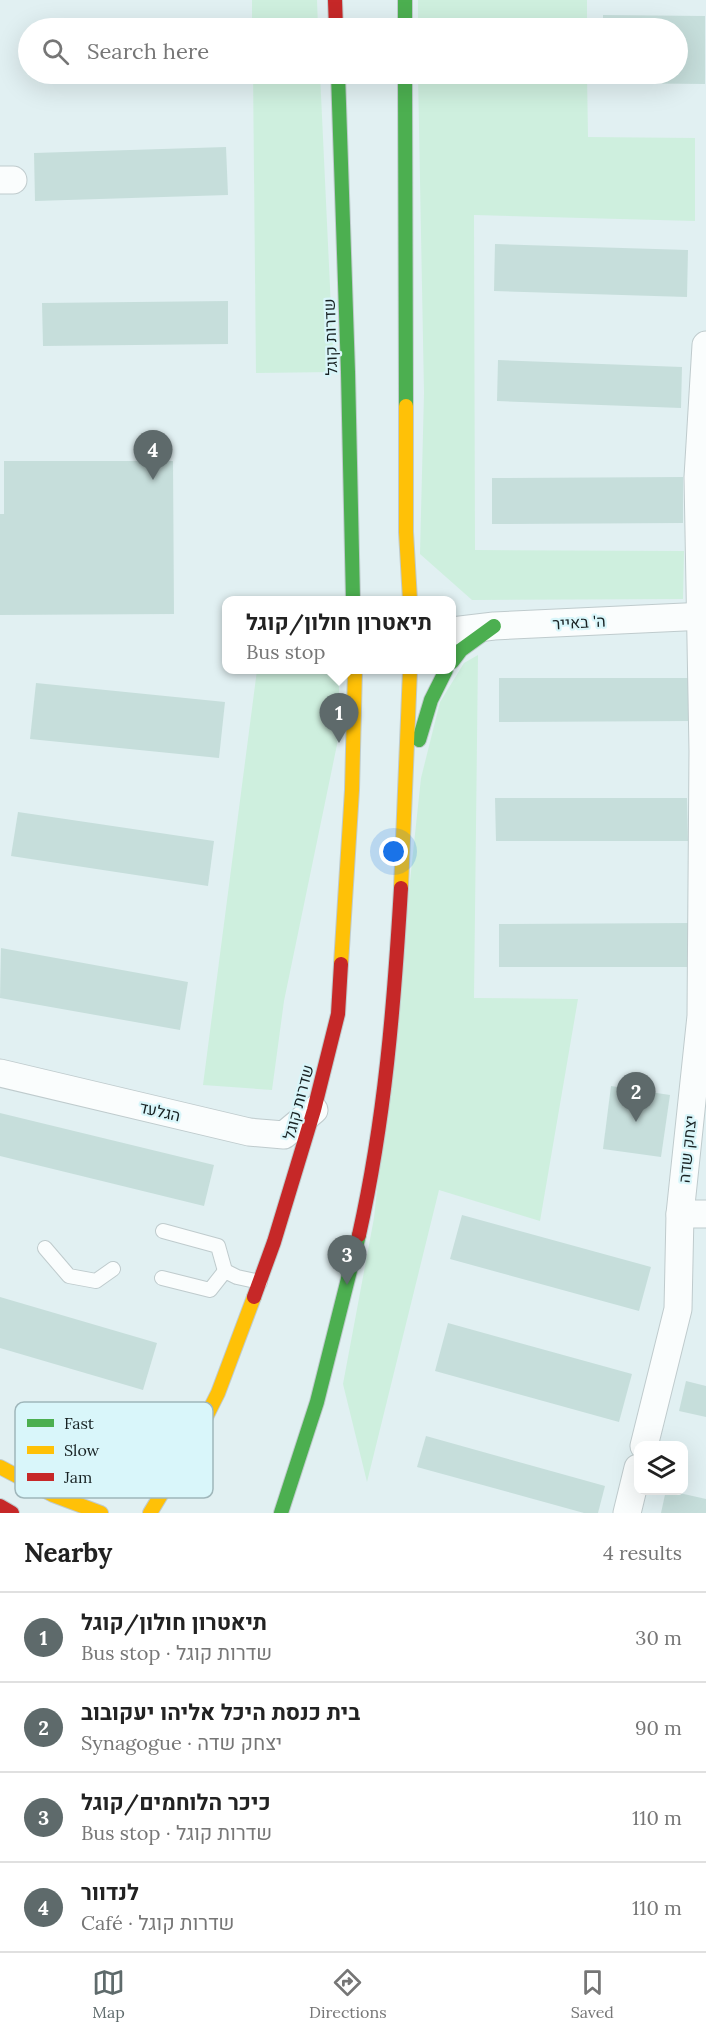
<!DOCTYPE html>
<html lang="en">
<head>
<meta charset="utf-8">
<style>
  :root { --surface:#fff; --page:#f6f6f6; --text:#222; --muted:#767676; --line:#e0e0e0; --accent:#5e6a6b }
  body { margin:0; font-family:Lora,Heebo,serif; background:var(--page); color:var(--text) }
  .controls { position:absolute; right:18px; bottom:18px; display:grid; overflow:hidden; border-radius:12px; box-shadow:0 6px 24px #0002 }
  .controls button { width:54px; height:54px; display:grid; place-items:center; padding:0; border:0; border-bottom:2px solid var(--line); background:var(--surface); color:var(--text); font:30px sans-serif }
  .you { position:absolute; left:394px; top:852px; width:21px; height:21px; margin:-15px; border:4px solid #fff; border-radius:50%; background:#1a73e8; box-shadow:0 0 0 9px #1a73e833 }
  .badge { display:grid; place-items:center; width:39px; height:39px; border-radius:50%; background:var(--accent); color:#fff; font-size:20px; font-weight:700 }
  .pin { position:absolute; translate:-50% -50px; filter:drop-shadow(0 2px 3px #0008) }
  .pin::after { content:''; position:absolute; top:32px; width:21px; height:18px; background:inherit; clip-path:polygon(0 0,100% 0,50% 100%) }
  .popup { position:absolute; left:222px; top:596px; width:234px; height:78px; box-sizing:border-box; display:grid; place-content:center; border-radius:12px; background:var(--surface); filter:drop-shadow(0 2px 4px #0005); font-size:20px; white-space:nowrap; color:var(--muted) }
  .popup b { font-size:22px; color:var(--text) }
  .popup::after { content:''; position:absolute; left:50%; top:100%; margin-left:-12px; border:12px solid transparent; border-top-color:var(--surface) }
  .list { margin:0; padding:0; list-style:none }
  h2 { display:flex; justify-content:space-between; align-items:center; height:78px; margin:0; padding:0 24px; font-size:26px }
  h2 small { font-size:20px; font-weight:400; color:var(--muted) }
  .list li { display:grid; grid-template-columns:39px 1fr auto; gap:18px; align-items:center; box-sizing:border-box; height:90px; padding:0 24px; border-top:2px solid var(--line) }
  .list b { display:block; font-size:22px; white-space:nowrap }
  .list p { margin:0; font-size:20px; white-space:nowrap; color:var(--muted) }
  .list em { font-size:20px; font-style:normal; color:var(--muted) }
  .icon { flex:none; width:33px; height:33px; fill:none; stroke:currentColor; stroke-width:2; stroke-linecap:round; stroke-linejoin:round }
  .map { position:relative; flex:none; width:706px; height:1513px; overflow:hidden }
  .search { position:absolute; background:var(--surface); box-shadow:0 6px 24px #0002; left:18px; right:18px; top:18px; height:66px; display:flex; align-items:center; gap:15px; box-sizing:border-box; padding:0 21px; border-radius:33px; color:var(--muted); font-size:22px }
  .sheet { height:438px; background:var(--surface) }
  nav { display:flex; justify-content:space-around; align-items:center; box-sizing:border-box; height:84px; border-top:2px solid var(--line); background:var(--surface); font-size:16px; color:var(--muted) }
  nav a { display:grid; justify-items:center; gap:3px }
  nav .on { color:var(--accent) }
  .map>svg:first-child { display:block }
  .green { fill:#ceefde }
  .building { fill:#c6dedb }
  .lines { fill:none; stroke-linecap:round; stroke-linejoin:round }
  .lane-casing { stroke:#bfcbcd; stroke-width:16 }
  .street-casing { stroke:#bfcbcd; stroke-width:29 }
  .fast-casing { stroke:#bfcbcd; stroke-width:16 }
  .slow-casing { stroke:#bfcbcd; stroke-width:16 }
  .jam-casing { stroke:#bfcbcd; stroke-width:16 }
  .lane { stroke:#fafdfd; stroke-width:14 }
  .street { stroke:#fafdfd; stroke-width:27 }
  .fast { stroke:#4caf50; stroke-width:14 }
  .slow { stroke:#ffc107; stroke-width:14 }
  .jam { stroke:#c62828; stroke-width:14 }
  .labels { text-anchor:middle; dominant-baseline:central; stroke-width:4.5; stroke-linejoin:round; paint-order:stroke }
  .street-label { font-size:16px; fill:#182223; stroke:#d9f6fa }
  .key { fill:#d9f6fa; stroke:#9fb6ba; stroke-width:1.5 }
  .key-label { font-size:16px; fill:#182223 }
</style>
</head>
<body>
<div class="map">
<svg width="706" height="1513" viewBox="0 0 706 1513">
  <rect width="100%" height="100%" fill="#e1f0f2"/>
  <g class="green">
    <polygon points="252,0 317,0 318,28 252,28"/>
    <rect x="418" y="0" width="169" height="28"/>
    <polygon points="253,74 320,74 334,372 256,373"/>
    <polygon points="418,74 587,74 588,137 695,138 695,221 474,215 475,550 684,551 683,599 472,600 420,554 424,393"/>
    <polygon points="478,655 474,998 578,999 540,1221 439,1190 367,1482 343,1384 374,1218 421,778 440,702 464,663"/>
    <polygon points="257,670 339,670 339,735 284,1001 272,1090 203,1085"/>
  </g>
  <g class="building">
    <polygon points="603,15 705,16 705,84 602,83 602,74 678,74 678,28 603,28"/>
    <polygon points="221,19 221,28 63,28 63,27"/>
    <polygon points="226,147 228,195 35,201 34,153"/>
    <polygon points="495,244 688,250 687,297 494,291"/>
    <polygon points="228,301 228,344 43,346 42,303"/>
    <polygon points="498,360 682,367 681,408 497,401"/>
    <polygon points="4,461 173,461 174,614 0,615 0,514 4,514"/>
    <polygon points="683,477 683,523 492,524 492,478"/>
    <polygon points="499,678 691,678 691,721 499,722"/>
    <polygon points="36,683 225,702 219,758 30,739"/>
    <polygon points="495,798 687,798 688,841 496,841"/>
    <polygon points="18,812 214,841 208,886 11,856"/>
    <polygon points="691,923 692,967 499,967 499,924"/>
    <polygon points="1,948 188,982 180,1030 0,998"/>
    <polygon points="611,1086 670,1095 661,1157 603,1149"/>
    <polygon points="0,1113 214,1165 204,1206 0,1156"/>
    <polygon points="462,1215 651,1267 639,1311 450,1259"/>
    <polygon points="0,1297 157,1343 143,1390 0,1348"/>
    <polygon points="448,1323 632,1374 619,1422 435,1371"/>
    <polygon points="686,1381 706,1386 706,1417 679,1411"/>
    <polygon points="426,1436 605,1486 598,1513 584,1513 417,1467"/>
    <polygon points="666,1490 706,1499 706,1513 661,1513"/>
  </g>
  <g class="lines">
    <g class="lane-casing">
      <g id="lane">
        <polyline points="163,1231 218,1246 225,1271"/>
        <polyline points="45,1248 69,1276 96,1281 113,1269"/>
        <polyline points="162,1278 210,1290 225,1271 237,1277 260,1282"/>
      </g>
    </g>
    <g class="street-casing">
      <g id="street">
        <polyline points="0,180 13,180"/>
        <polyline points="452,631 494,626 706,616"/>
        <polyline points="0,1073 249,1132 284,1135 314,1110"/>
        <polyline points="680,1214 706,1214"/>
        <polyline points="644,1446 678,1309 680,1214 701,1016 703,751 698,477 706,345"/>
        <polyline points="627,1513 638,1468"/>
      </g>
    </g>
    <g class="fast-casing">
      <g id="fast">
        <polyline points="405,0 405,28"/>
        <polyline points="338,74 348,372 353,600"/>
        <polyline points="405,74 406,406"/>
        <polyline points="452,662 461,650 494,626"/>
        <polyline points="419,740 431,700 446,670"/>
        <polyline points="281,1513 317,1402 359,1235"/>
      </g>
    </g>
    <g class="slow-casing">
      <g id="slow">
        <polyline points="406,406 406,532 410,600"/>
        <polyline points="401,888 410,670"/>
        <polyline points="341,964 352,790 355,670"/>
        <polyline points="0,1467 53,1495 101,1513"/>
        <polyline points="150,1513 197,1435 218,1393 254,1297"/>
      </g>
    </g>
    <g class="jam-casing">
      <g id="jam">
        <polyline points="335,0 336,28"/>
        <path d="M 359,1235 C 385,1119 394,1006 401,888"/>
        <polyline points="254,1297 274,1242 314,1110 338,1014 341,964"/>
        <polyline points="0,1506 12,1513"/>
      </g>
    </g>
    <use href="#lane" class="lane"/>
    <use href="#street" class="street"/>
    <use href="#fast" class="fast"/>
    <use href="#slow" class="slow"/>
    <use href="#jam" class="jam"/>
  </g>
  <g class="labels">
    <g class="street-label">
      <text transform="translate(330 337) rotate(-92)">שדרות קוגל</text>
      <text transform="translate(579 622) rotate(-3)">ה' באייר</text>
      <text transform="translate(298 1102) rotate(-75)">שדרות קוגל</text>
      <text transform="translate(160 1111) rotate(13)">הגלעד</text>
      <text transform="translate(687 1149) rotate(-84)">יצחק שדה</text>
    </g>
  </g>
  <rect x="15" y="1402" width="198" height="96" rx="9" class="key"/>
  <rect x="27" y="1419" width="27" height="8" fill="#4caf50"/>
  <rect x="27" y="1446" width="27" height="8" fill="#ffc107"/>
  <rect x="27" y="1473" width="27" height="8" fill="#c62828"/>
  <g class="key-label">
    <text x="64" y="1429">Fast</text>
    <text x="64" y="1456">Slow</text>
    <text x="64" y="1483">Jam</text>
  </g>
</svg>
<div class="controls">
<button><svg class="icon" aria-label="layers" viewBox="0 0 24 24"><path d="M12 4l9 5-9 5-9-5zM3 14l9 5 9-5"/></svg></button>
</div>
<div class="you"></div>
<div class="pin badge" style="left:339px;top:743px">1</div>
<div class="popup"><b>תיאטרון חולון/קוגל</b>Bus stop</div>
<div class="pin badge" style="left:636px;top:1122px">2</div>
<div class="pin badge" style="left:347px;top:1285px">3</div>
<div class="pin badge" style="left:153px;top:480px">4</div>
<div class="search"><svg class="icon" aria-label="search" viewBox="0 0 24 24"><circle cx="10" cy="10" r="6"/><path d="M15 15l6 6"/></svg>Search here</div>
</div>
<section class="sheet">
<h2>Nearby<small>4 results</small></h2>
<ul class="list">
<li><span class="badge">1</span><div><b>תיאטרון חולון/קוגל</b><p>Bus stop · שדרות קוגל</p></div><em>30 m</em></li>
<li><span class="badge">2</span><div><b>בית כנסת היכל אליהו יעקובוב</b><p>Synagogue · יצחק שדה</p></div><em>90 m</em></li>
<li><span class="badge">3</span><div><b>כיכר הלוחמים/קוגל</b><p>Bus stop · שדרות קוגל</p></div><em>110 m</em></li>
<li><span class="badge">4</span><div><b>לנדוור</b><p>Café · שדרות קוגל</p></div><em>110 m</em></li>
</ul>
</section>
<nav>
<a class="on"><svg class="icon" aria-label="map" viewBox="0 0 24 24"><path d="M3 6l6-2 6 2 6-2v14l-6 2-6-2-6 2zM9 4v14M15 6v14"/></svg>Map</a>
<a><svg class="icon" aria-label="directions" viewBox="0 0 24 24"><path d="M12 3l9 9-9 9-9-9zM9 14v-3h6M13 9l2 2-2 2"/></svg>Directions</a>
<a><svg class="icon" aria-label="saved" viewBox="0 0 24 24"><path d="M7 4h10v16l-5-4-5 4z"/></svg>Saved</a>
</nav>
</body>
</html>
